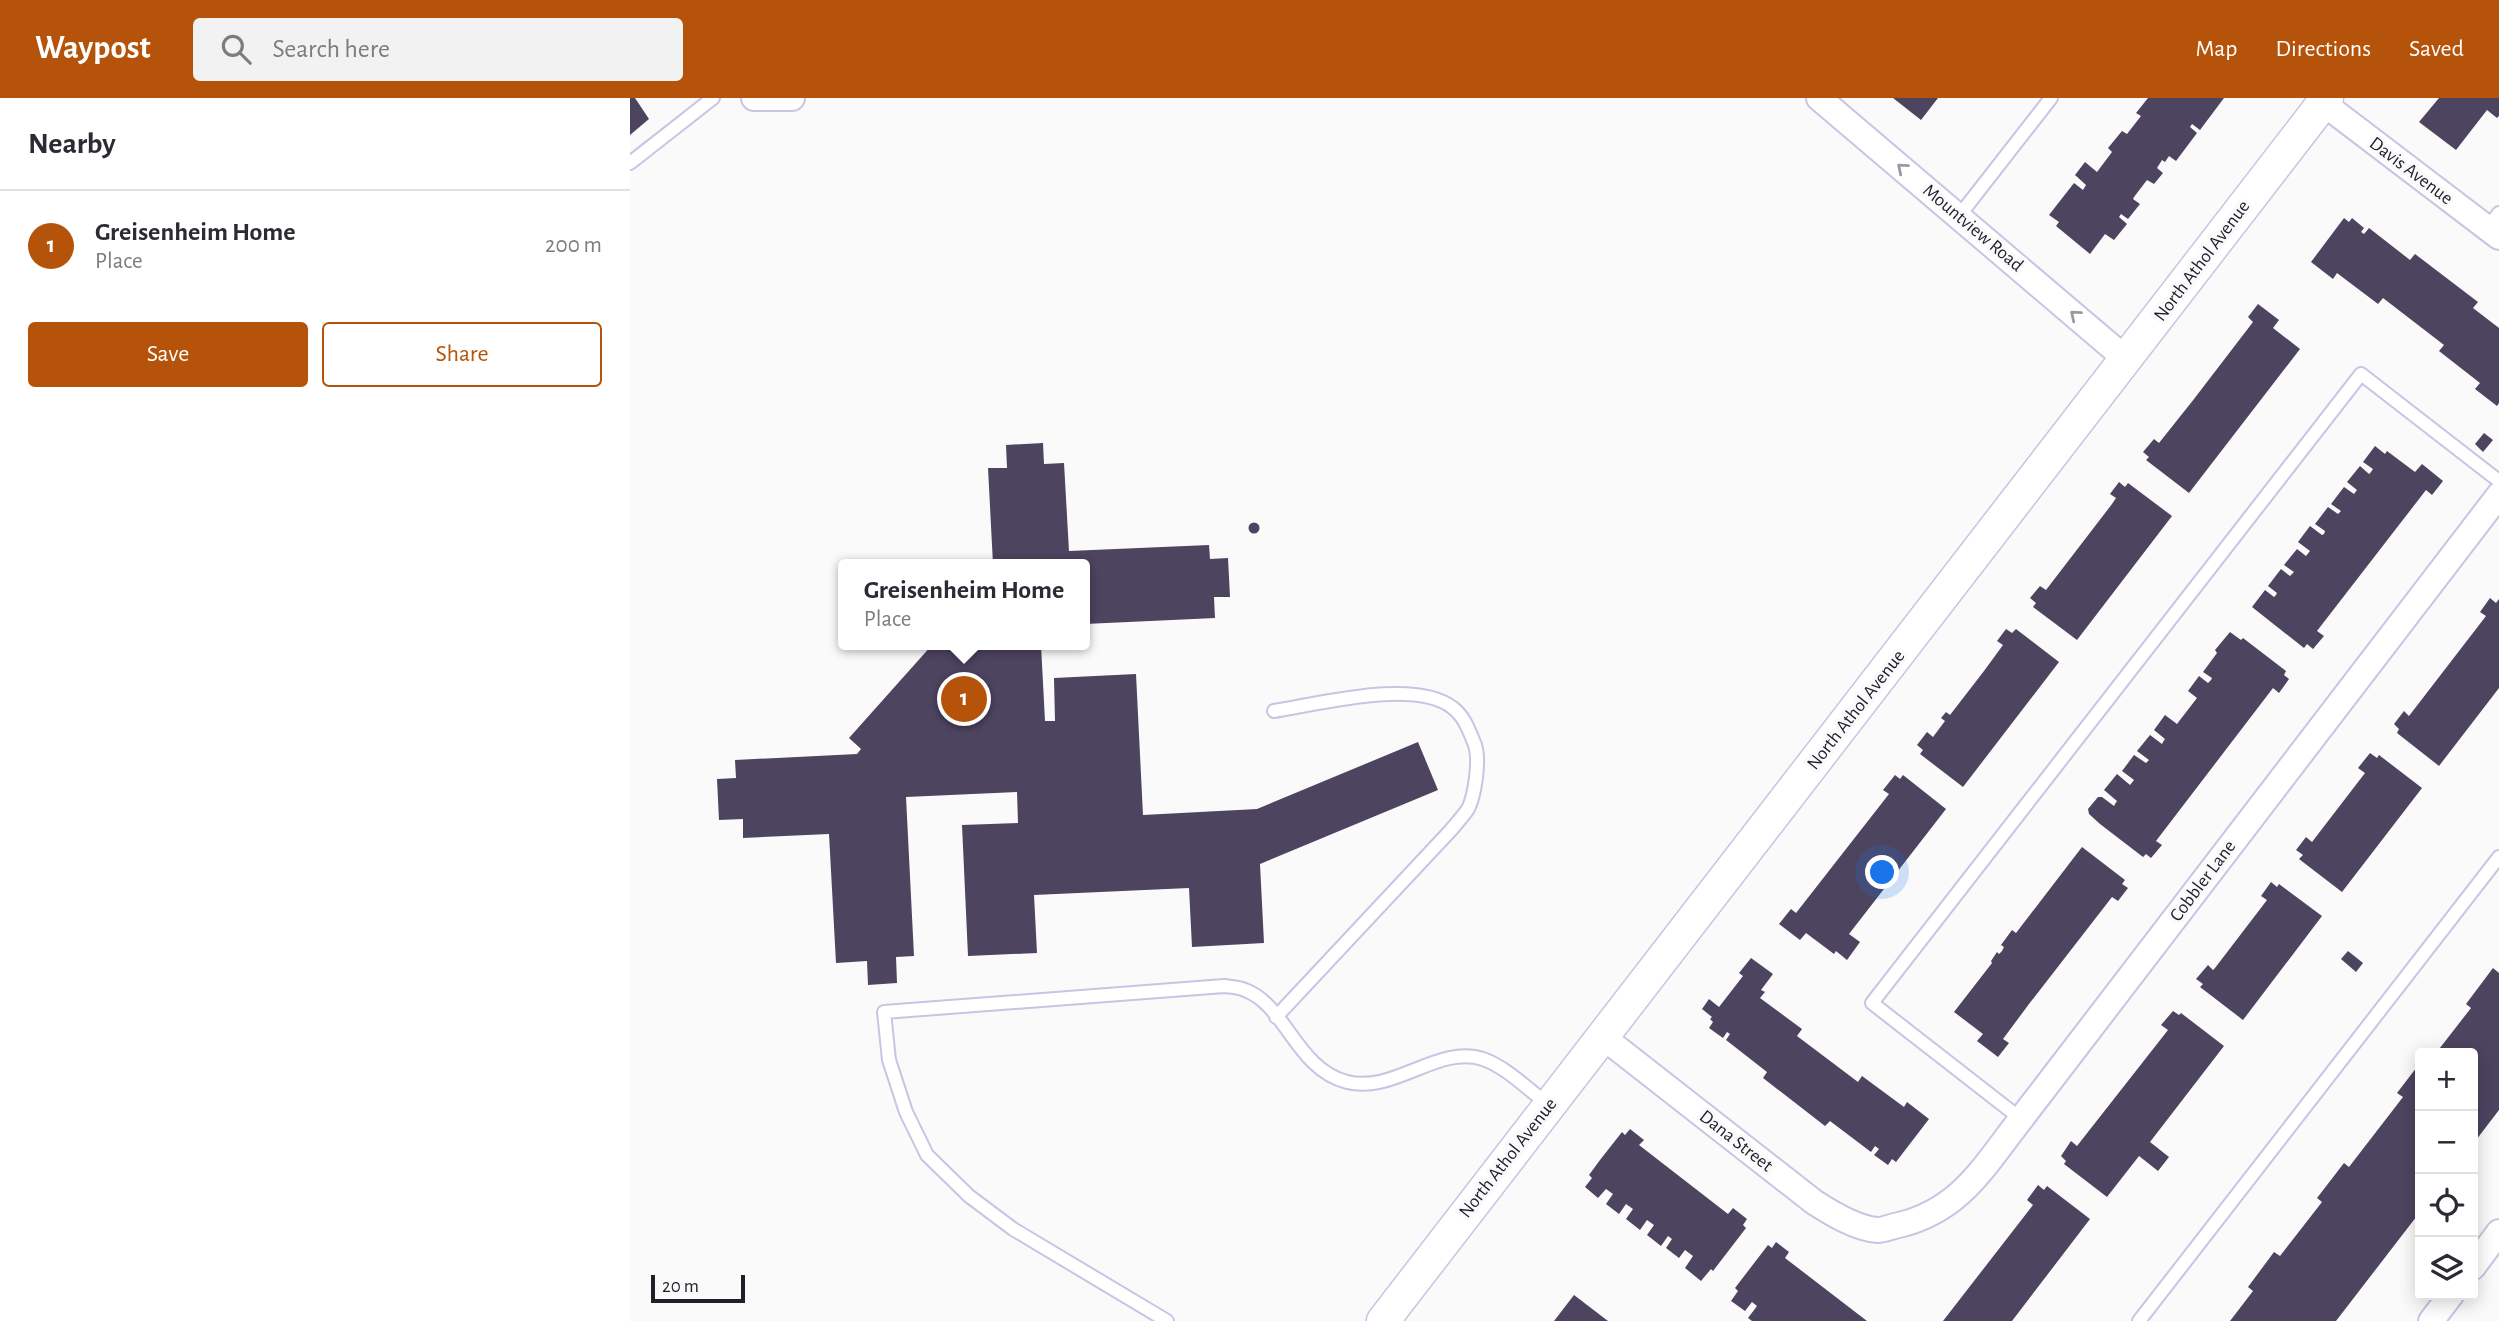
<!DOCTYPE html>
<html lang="en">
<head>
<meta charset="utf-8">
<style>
  :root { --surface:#fff; --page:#f2f2f3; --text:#2b2b33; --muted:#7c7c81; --line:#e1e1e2; --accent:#b45309 }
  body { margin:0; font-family:"Alegreya Sans",sans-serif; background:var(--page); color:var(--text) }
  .controls { position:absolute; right:21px; bottom:21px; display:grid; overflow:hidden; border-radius:7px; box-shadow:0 4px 18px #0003 }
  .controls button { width:63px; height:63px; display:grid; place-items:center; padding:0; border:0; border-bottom:2px solid var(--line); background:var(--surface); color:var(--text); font:35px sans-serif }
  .scale { position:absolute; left:21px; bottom:18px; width:94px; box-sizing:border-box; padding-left:7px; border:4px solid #211d29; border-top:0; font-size:19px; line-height:24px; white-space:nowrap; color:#211d29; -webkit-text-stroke:5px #fafafa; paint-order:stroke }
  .you { position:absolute; left:1253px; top:775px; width:24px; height:24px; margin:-18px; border:5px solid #fff; border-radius:50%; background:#1a73e8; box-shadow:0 0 0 10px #1a73e833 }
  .badge { display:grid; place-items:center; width:46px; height:46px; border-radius:50%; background:var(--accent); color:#fff; font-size:23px; font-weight:700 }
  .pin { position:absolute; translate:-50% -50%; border:4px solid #fff; box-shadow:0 2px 7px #0006 }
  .popup { position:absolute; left:208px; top:461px; width:252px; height:91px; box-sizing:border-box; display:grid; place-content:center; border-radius:7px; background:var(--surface); filter:drop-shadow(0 2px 5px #0005); font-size:23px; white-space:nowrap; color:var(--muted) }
  .popup b { font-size:26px; color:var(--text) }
  .popup::after { content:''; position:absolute; left:50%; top:100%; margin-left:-14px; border:14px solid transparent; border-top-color:var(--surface) }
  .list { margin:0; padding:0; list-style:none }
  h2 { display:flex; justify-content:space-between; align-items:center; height:91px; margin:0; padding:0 28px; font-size:30px }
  h2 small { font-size:23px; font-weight:400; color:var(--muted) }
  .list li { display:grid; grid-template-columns:46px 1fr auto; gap:21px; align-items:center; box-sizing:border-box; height:112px; padding:0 28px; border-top:2px solid var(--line) }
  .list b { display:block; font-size:26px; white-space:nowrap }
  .list p { margin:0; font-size:23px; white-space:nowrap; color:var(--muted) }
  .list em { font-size:23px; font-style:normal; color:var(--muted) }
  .actions { display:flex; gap:14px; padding:21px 28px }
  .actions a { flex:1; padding:16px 0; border:2px solid var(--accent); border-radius:7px; text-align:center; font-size:24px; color:var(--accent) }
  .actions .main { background:var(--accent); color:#fff }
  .icon { flex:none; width:38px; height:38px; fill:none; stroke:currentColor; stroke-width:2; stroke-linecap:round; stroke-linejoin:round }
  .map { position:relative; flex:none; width:1869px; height:1223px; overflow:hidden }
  header { display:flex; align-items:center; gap:42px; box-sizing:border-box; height:98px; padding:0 35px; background:var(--accent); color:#fff }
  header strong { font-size:33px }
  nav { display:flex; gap:38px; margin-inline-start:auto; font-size:24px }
  .search { width:490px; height:63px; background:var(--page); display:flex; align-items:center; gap:18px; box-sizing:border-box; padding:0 24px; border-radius:7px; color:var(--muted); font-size:26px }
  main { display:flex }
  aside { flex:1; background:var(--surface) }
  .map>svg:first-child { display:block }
  .building { fill:#4d4460 }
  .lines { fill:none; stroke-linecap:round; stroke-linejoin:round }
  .service-casing { stroke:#ccc2e3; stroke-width:16 }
  .minor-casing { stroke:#ccc2e3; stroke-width:28 }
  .tertiary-casing { stroke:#ccc2e3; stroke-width:35 }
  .service { stroke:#fff; stroke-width:12 }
  .minor { stroke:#fff; stroke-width:24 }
  .tertiary { stroke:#fff; stroke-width:32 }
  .oneway { stroke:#9b999f }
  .labels { text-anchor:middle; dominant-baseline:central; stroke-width:7; stroke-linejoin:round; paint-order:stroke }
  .street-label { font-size:19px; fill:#211d29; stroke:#fafafa }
</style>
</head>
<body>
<header>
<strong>Waypost</strong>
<div class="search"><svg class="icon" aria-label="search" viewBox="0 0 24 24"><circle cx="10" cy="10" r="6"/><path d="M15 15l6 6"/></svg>Search here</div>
<nav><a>Map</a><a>Directions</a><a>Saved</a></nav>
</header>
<main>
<aside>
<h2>Nearby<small></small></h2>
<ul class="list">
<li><span class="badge">1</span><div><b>Greisenheim Home</b><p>Place</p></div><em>200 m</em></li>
</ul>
<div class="actions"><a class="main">Save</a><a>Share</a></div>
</aside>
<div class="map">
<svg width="1869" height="1223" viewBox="0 0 1869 1223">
  <rect width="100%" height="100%" fill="#fafafa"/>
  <g class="building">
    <polygon points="0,0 5,0 19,21 0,37"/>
    <polygon points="1263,0 1308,0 1291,22"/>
    <polygon points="1518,0 1594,0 1570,32 1562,26 1560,29 1567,35 1546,63 1539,58 1535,64 1532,62 1527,70 1533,75 1524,86 1517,82 1504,99 1503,101 1510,106 1498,121 1491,116 1489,119 1497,126 1484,142 1475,136 1460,156 1426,128 1429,124 1419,117 1444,85 1453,92 1456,87 1445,77 1455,64 1467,74 1482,54 1478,50 1492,33 1497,36 1511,18 1506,15"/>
    <polygon points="1809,0 1869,0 1869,18 1867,20 1857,12 1826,52 1789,24"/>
    <polygon points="1714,120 1719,124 1722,120 1734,130 1731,134 1734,136 1739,130 1780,162 1785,156 1848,204 1843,210 1869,230 1869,305 1867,308 1845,291 1850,285 1809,253 1814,247 1753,200 1748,206 1707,175 1703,181 1681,164"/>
    <polygon points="1628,206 1649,222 1643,230 1670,251 1559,395 1516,362 1519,359 1513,354 1524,341 1529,345 1564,301 1623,224 1618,219"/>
    <polygon points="1854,335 1863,342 1853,354 1845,346"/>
    <polygon points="413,345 414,366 434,365 439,453 579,447 580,461 598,460 600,499 584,499 585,520 455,526 455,466 363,466 358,370 377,370 376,347"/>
    <polygon points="1745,348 1755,356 1757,353 1785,374 1792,366 1813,383 1802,397 1796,392 1687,533 1694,538 1683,551 1677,546 1674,550 1622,509 1635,492 1644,499 1646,497 1647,495 1638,488 1651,471 1660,478 1664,474 1654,467 1667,451 1676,458 1680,453 1668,444 1680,428 1692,437 1694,436 1695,433 1685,426 1698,409 1708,416 1711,413 1701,406 1714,389 1724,396 1727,392 1717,384 1730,368 1739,376 1741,374 1743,371 1733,364"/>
    <polygon points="1489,384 1495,389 1498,385 1542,418 1447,542 1403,509 1406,505 1400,500 1410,488 1416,492 1482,406 1486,400 1480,396"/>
    <circle cx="624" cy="430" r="5.5"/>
    <polygon points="1860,500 1866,505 1869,501 1869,590 1809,668 1767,635 1769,631 1764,626 1774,613 1779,618 1856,518 1850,514"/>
    <polygon points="1376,531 1382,535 1386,531 1429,564 1333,689 1290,656 1293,652 1287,647 1297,634 1303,639 1315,623 1311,620 1316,614 1320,617 1354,573 1373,547 1367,543"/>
    <polygon points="1600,534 1611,542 1613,540 1656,573 1654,577 1659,581 1649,595 1643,590 1526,743 1532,747 1521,760 1516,756 1513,759 1470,726 1459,716 1458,711 1468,699 1472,699 1484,708 1485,706 1487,703 1474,692 1487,676 1500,687 1504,682 1492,673 1504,657 1516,665 1519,662 1507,653 1520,637 1532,646 1533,644 1535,641 1524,632 1535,617 1547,626 1550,622 1567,600 1558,593 1569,578 1578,585 1581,582 1582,580 1573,574 1587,555 1585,552"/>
    <polygon points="302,547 411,547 415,623 425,623 424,580 506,576 513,717 627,711 788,644 808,692 630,766 634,845 562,849 559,790 404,797 407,855 338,858 332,727 388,725 387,694 276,699 284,858 266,859 267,885 238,887 237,863 206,865 199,736 113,740 113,721 89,722 87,681 106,680 105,662 227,656 231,651 219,640"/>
    <polygon points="1740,655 1747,660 1749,657 1792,690 1712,794 1669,761 1673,757 1666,752 1676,739 1682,744 1735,675 1728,670"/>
    <polygon points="1265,677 1270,681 1273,677 1316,711 1219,836 1230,844 1217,862 1206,853 1204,856 1176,835 1170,842 1149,826 1161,811 1166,815 1259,696 1253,692"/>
    <polygon points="1452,749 1495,782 1492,786 1498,790 1488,803 1482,799 1399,906 1373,941 1379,945 1368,959 1347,943 1353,936 1324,914 1362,865 1361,863 1367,854 1369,856 1372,853 1374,849 1371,847 1382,832 1386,835"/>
    <polygon points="1641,784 1647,789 1649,786 1692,818 1613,922 1570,889 1573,886 1566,881 1578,867 1583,872 1585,870 1637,802 1631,798"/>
    <polygon points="1718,853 1733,865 1726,874 1711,861"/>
    <polygon points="1121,860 1143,876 1131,892 1135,894 1130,900 1172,931 1167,938 1228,984 1232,978 1274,1009 1277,1004 1299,1021 1266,1064 1262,1061 1258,1067 1244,1057 1249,1051 1245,1048 1241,1054 1200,1023 1195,1028 1133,980 1137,974 1096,942 1100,936 1097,934 1093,940 1079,930 1083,924 1080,921 1082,919 1072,911 1079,901 1089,909 1113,878 1109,875"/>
    <polygon points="1863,870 1869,875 1869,1012 1843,1046 1843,955 1806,955 1841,910 1836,906"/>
    <polygon points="1543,913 1549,917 1551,915 1594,948 1520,1044 1539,1059 1528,1073 1509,1058 1477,1099 1434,1066 1436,1063 1431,1058 1441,1043 1447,1048 1538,932 1531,927"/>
    <polygon points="1790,965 1790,1114 1706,1223 1600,1223 1623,1193 1618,1189 1644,1154 1650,1158 1692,1104 1687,1100 1714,1065 1719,1069 1773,999 1767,995"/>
    <polygon points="1000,1031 1014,1042 1009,1047 1098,1116 1103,1110 1117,1121 1113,1127 1116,1130 1083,1173 1081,1171 1071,1183 1055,1170 1063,1158 1055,1152 1049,1160 1036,1150 1042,1141 1038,1138 1031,1148 1017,1137 1024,1127 1017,1122 1010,1132 996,1121 1003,1111 996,1106 989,1116 976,1106 983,1096 976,1091 968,1100 955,1089 962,1080 959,1077 970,1062 992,1034 995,1037"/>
    <polygon points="1408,1087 1414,1092 1417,1088 1460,1121 1382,1223 1313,1223 1403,1107 1397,1102"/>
    <polygon points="1146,1144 1159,1154 1155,1160 1237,1223 1122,1223 1118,1220 1127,1208 1122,1204 1115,1213 1101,1203 1108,1193 1105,1190 1138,1147 1142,1150"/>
    <polygon points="944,1197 978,1223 924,1223"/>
  </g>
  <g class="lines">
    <g class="service-casing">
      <g id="service">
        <polyline points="0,65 83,0"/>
        <polyline points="1329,118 1421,0"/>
        <polyline points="1857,130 1869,115"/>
        <path d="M 644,613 C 689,606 786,580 823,610 C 835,619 840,635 845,647 C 850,662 845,697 838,711 C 833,718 827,725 821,732 L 646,919"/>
        <polyline points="1391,1021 1242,905 1731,276 1869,383"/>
        <path d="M 537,1223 L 383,1131 L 339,1098 L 297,1057 L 276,1014 L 259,962 L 254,914 L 594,888 C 601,889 609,889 615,892 C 656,907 666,971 717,984 C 764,996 809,946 853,961 C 878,970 898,992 919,1007"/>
        <polyline points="1509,1223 1869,759"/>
      </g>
    </g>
    <g class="minor-casing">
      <g id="minor">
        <polyline points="124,0 162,0"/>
        <polyline points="1189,0 1497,262"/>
        <polyline points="1693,5 1869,139"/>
        <path d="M 973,939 L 1184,1104 C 1201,1115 1227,1131 1248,1132 C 1254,1132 1262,1128 1269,1127 C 1331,1112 1354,1068 1391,1021 L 1869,397"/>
        <polyline points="1843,1169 1869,1134"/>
        <polyline points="1801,1223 1821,1197"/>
      </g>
    </g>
    <g class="tertiary-casing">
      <polyline id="tertiary" points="753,1223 1697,0"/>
    </g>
    <use href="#service" class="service"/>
    <use href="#minor" class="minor"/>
    <use href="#tertiary" class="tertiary"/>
  </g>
  <defs><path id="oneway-chevron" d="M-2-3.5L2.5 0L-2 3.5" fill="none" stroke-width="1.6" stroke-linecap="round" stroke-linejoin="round" transform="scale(1.75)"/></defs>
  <g class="oneway">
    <use href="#oneway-chevron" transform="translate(1272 70) rotate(-140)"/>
    <use href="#oneway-chevron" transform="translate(1445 217) rotate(-140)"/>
  </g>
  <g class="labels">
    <g class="street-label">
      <text transform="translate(1781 73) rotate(37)">Davis Avenue</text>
      <text transform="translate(1343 130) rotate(40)">Mountview Road</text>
      <text transform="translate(1572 163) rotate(-53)">North Athol Avenue</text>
      <text transform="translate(1226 612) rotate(-52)">North Athol Avenue</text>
      <text transform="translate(1573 783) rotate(-53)">Cobbler Lane</text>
      <text transform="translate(1106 1043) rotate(38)">Dana Street</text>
      <text transform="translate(878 1060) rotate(-52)">North Athol Avenue</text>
    </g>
  </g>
</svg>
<div class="controls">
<button>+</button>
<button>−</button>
<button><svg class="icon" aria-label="locate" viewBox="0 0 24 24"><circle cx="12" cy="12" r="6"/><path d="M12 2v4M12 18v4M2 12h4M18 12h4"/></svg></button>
<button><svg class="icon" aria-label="layers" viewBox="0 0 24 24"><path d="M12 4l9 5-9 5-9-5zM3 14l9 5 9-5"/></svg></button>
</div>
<div class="scale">20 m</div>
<div class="you"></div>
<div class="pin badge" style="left:334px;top:601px">1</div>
<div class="popup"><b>Greisenheim Home</b>Place</div>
</div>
</main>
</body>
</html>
